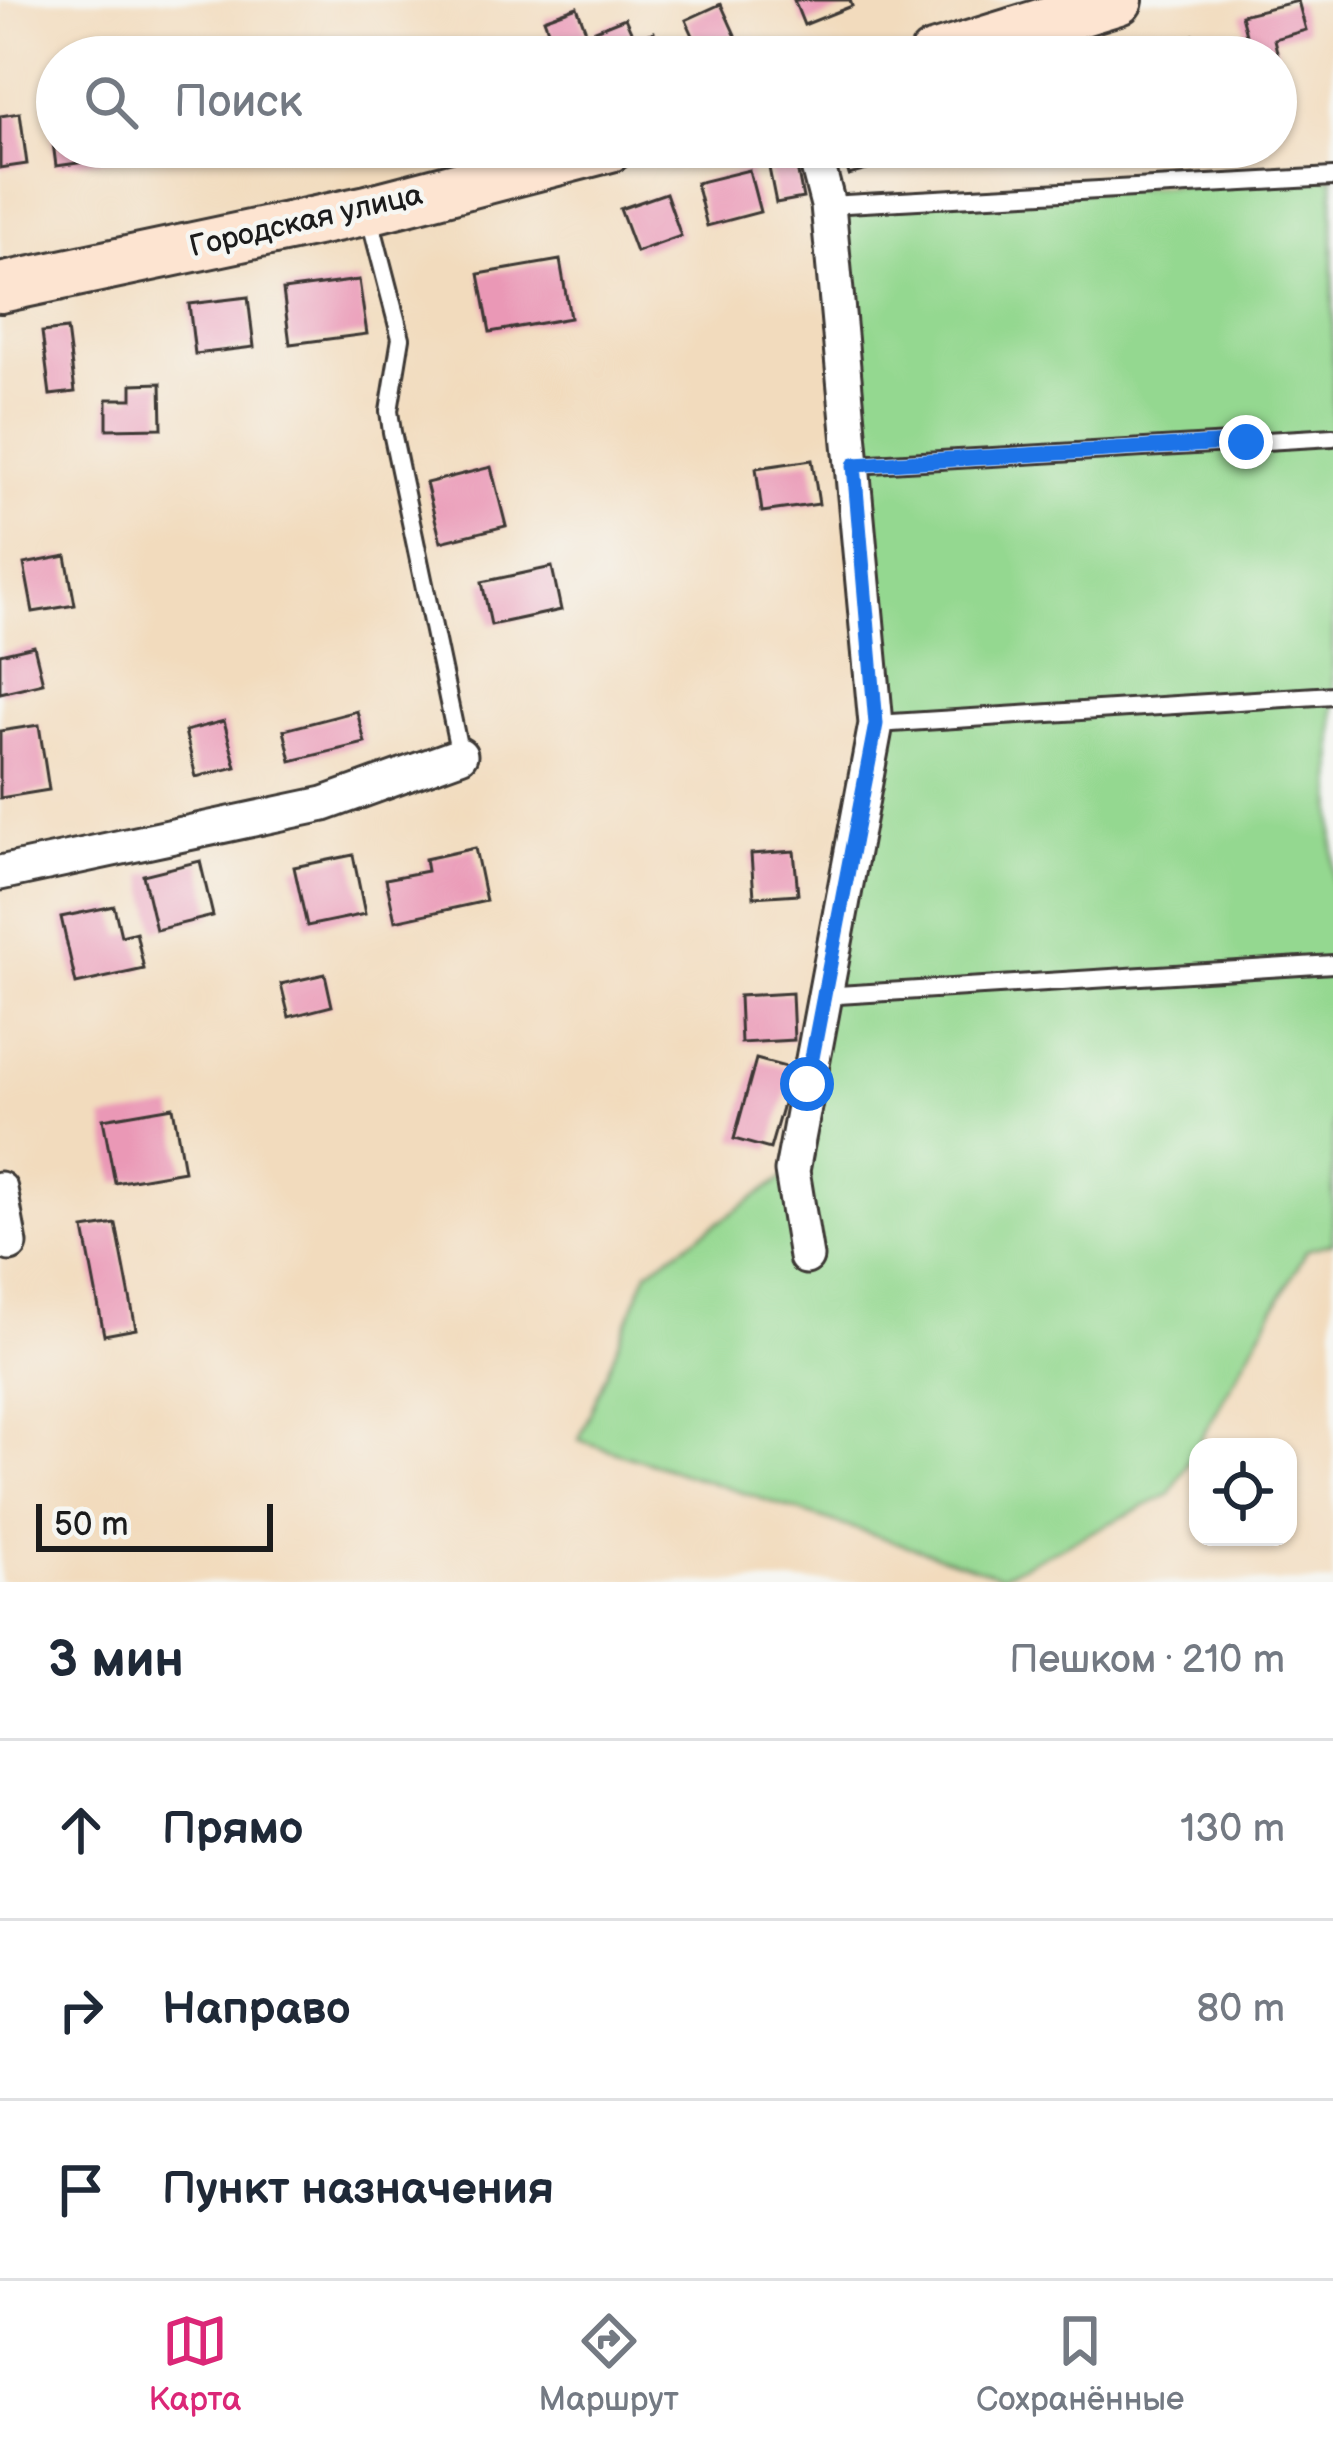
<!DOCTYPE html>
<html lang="ru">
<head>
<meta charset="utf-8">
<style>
  :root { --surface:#fff; --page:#f6f6f7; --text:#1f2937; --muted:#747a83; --line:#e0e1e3; --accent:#db2777 }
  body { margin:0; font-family:"Balsamiq Sans",sans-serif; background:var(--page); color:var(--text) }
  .controls { position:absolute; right:36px; bottom:36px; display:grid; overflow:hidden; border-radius:24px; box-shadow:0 3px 9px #0004 }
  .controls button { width:108px; height:108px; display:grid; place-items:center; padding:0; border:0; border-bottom:3px solid var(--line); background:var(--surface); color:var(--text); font:60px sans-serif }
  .scale { position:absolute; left:36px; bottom:30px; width:237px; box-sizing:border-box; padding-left:12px; border:6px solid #1c1c1c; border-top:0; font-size:33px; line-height:42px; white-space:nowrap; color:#1c1c1c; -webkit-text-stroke:9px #f6f6f2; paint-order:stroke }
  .stop { position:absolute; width:36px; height:36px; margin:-27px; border:9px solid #1a73e8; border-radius:50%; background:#fff }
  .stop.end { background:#1a73e8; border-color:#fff; box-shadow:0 3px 12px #0008 }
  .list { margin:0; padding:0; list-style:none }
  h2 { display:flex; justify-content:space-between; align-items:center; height:156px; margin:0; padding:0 48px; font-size:51px }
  h2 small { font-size:39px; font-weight:400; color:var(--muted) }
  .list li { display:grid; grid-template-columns:78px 1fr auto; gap:36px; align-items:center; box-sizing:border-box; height:180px; padding:0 48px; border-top:3px solid var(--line) }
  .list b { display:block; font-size:45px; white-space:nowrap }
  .list em { font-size:39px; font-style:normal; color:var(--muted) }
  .icon { flex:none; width:66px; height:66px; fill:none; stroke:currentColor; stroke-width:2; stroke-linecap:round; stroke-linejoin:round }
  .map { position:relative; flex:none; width:1333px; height:1582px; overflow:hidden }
  .search { position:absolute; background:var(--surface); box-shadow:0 3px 9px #0004; left:36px; right:36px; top:36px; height:132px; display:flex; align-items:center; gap:30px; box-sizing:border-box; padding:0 42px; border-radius:66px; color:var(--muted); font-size:45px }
  .sheet { height:696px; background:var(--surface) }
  nav { display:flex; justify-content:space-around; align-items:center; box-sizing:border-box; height:168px; border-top:3px solid var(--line); background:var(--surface); font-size:33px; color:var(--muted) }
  nav a { display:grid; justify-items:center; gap:6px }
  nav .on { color:var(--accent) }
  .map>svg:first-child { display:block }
  .green { fill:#94d890; stroke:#587a56; stroke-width:3 }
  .building { fill:#ea98b6 }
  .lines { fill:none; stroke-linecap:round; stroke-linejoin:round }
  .lane-casing { stroke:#3c3934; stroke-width:22 }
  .street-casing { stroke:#3c3934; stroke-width:39 }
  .secondary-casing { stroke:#3c3934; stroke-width:54 }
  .lane { stroke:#fff; stroke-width:16 }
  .street { stroke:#fff; stroke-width:33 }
  .secondary { stroke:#fde4d1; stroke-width:48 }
  .route { stroke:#1a73e8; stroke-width:15 }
  .labels { text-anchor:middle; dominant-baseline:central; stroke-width:9; stroke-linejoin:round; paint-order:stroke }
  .street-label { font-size:30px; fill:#1c1c1c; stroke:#f6f6f2 }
</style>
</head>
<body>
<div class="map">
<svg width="1333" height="1582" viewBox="0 0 1333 1582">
  <rect width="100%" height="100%" fill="#f6f6f2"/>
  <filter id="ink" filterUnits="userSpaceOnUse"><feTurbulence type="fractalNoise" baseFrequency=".00833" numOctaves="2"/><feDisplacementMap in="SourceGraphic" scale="24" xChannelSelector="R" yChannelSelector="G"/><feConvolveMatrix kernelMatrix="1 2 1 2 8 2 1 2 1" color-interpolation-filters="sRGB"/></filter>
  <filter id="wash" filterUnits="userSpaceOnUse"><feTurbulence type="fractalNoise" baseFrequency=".004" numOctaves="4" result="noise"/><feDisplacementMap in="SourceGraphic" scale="48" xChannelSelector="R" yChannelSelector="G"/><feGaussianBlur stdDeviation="2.7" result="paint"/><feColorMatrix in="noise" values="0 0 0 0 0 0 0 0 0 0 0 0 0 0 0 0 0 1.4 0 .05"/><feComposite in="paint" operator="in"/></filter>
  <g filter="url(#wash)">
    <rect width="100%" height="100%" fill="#f2dbbd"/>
    <polygon class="green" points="1333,177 1333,1243 1307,1250 1170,1494 1001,1576 579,1440 648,1271 793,1171 870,766 828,205"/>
    <g id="blocks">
      <g class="building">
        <polygon points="794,0 850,0 852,6 804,25"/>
        <polygon points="1298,1 1306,30 1274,39 1278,56 1252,57 1241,15"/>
        <polygon points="721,4 736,37 701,53 686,20"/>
        <polygon points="577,7 590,42 579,45 583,57 558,57 544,19"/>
        <polygon points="625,18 635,40 654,32 662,52 607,57 595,30"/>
        <polygon points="1193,35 1199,57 1118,57 1118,56"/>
        <polygon points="544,39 549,57 491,57 491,56"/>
        <polygon points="20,113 27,164 0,168 0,116"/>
        <polygon points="52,135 57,135 57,147 127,147 129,156 56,166"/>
        <polygon points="841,147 899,147 903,160 849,175"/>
        <polygon points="795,158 803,198 776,203 768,163"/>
        <polygon points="749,170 760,212 707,226 696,183"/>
        <polygon points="666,193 681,236 636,252 620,209"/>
        <polygon points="560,260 570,318 490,332 479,274"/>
        <polygon points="359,280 367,334 290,344 283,290"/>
        <polygon points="248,297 254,347 195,354 189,304"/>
        <polygon points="67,329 75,392 50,395 42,332"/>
        <polygon points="161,383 162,428 107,429 107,399 132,399 132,384"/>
        <polygon points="812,460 819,504 762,512 756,468"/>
        <polygon points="491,467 506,526 441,542 426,483"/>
        <polygon points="66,556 75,605 33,612 24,564"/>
        <polygon points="552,567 561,610 491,625 482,582"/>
        <polygon points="34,646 43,683 0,693 0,654"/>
        <polygon points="357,711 365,743 291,761 284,730"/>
        <polygon points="224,721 236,767 196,777 185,731"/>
        <polygon points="39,725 49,790 0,798 0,731"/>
        <polygon points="475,848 486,901 395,921 386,879 427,871 425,859"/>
        <polygon points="794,851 798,894 754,897 751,854"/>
        <polygon points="353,855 365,914 307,926 294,867"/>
        <polygon points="200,861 213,916 156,930 143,875"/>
        <polygon points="114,906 121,936 136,932 144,969 76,984 61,917"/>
        <polygon points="325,974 332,1006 289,1017 281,984"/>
        <polygon points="792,993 794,1040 741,1043 739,996"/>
        <polygon points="756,1059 793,1069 770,1149 734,1139"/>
        <polygon points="173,1107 184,1171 115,1183 103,1119"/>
        <polygon points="116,1224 136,1329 104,1335 84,1229"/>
      </g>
    </g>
  </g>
  <g filter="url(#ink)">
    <use href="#blocks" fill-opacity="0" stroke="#3c3934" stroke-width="3"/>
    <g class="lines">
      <g class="lane-casing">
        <g id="lane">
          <polyline points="828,205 1333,177"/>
          <polyline points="368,211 401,338 389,411 392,432 460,755"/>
          <polyline points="854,465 1333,437"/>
          <polyline points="876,724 1333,695"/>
          <polyline points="822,996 1333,964"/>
        </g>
      </g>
      <g class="street-casing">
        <g id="street">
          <polyline points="0,873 324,804 460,755"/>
          <polyline points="0,1189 10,1244"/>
          <polyline points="806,1257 792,1171 876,724 828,205 813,147"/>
        </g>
      </g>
      <g class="secondary-casing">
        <g id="secondary">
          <polyline points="933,57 1118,0"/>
          <polyline points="0,288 368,210 610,147"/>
        </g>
      </g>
      <use href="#lane" class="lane"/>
      <use href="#street" class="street"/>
      <use href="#secondary" class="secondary"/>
    </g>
  </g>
  <g class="lines" filter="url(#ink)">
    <polyline class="route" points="807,1084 876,724 854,465 1246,442"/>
  </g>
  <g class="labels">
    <g class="street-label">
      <text transform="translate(306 221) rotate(-13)">Городская улица</text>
    </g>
  </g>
</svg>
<div class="controls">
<button><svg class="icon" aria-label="locate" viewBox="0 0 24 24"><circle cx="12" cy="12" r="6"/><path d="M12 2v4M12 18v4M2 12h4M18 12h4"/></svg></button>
</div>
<div class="scale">50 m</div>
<div class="stop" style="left:807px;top:1084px"></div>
<div class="stop end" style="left:1246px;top:442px"></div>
<div class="search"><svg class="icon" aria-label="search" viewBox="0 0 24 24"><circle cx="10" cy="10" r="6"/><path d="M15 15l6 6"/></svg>Поиск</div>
</div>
<section class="sheet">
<h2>3 мин<small>Пешком · 210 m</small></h2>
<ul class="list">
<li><svg class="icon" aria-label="ahead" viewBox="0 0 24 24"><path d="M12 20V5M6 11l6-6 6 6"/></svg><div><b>Прямо</b></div><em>130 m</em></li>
<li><svg class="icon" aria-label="right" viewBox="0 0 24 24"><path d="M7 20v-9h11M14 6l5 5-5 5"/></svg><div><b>Направо</b></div><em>80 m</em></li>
<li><svg class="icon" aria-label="arrive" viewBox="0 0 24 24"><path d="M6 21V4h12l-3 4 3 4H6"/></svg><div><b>Пункт назначения</b></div></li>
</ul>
</section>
<nav>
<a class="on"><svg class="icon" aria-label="map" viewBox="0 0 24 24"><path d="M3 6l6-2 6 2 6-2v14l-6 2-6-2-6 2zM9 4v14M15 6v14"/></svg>Карта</a>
<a><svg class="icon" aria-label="directions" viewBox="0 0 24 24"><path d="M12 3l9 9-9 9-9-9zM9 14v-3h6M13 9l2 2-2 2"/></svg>Маршрут</a>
<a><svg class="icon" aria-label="saved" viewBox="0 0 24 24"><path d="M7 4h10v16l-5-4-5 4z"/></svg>Сохранённые</a>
</nav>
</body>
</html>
